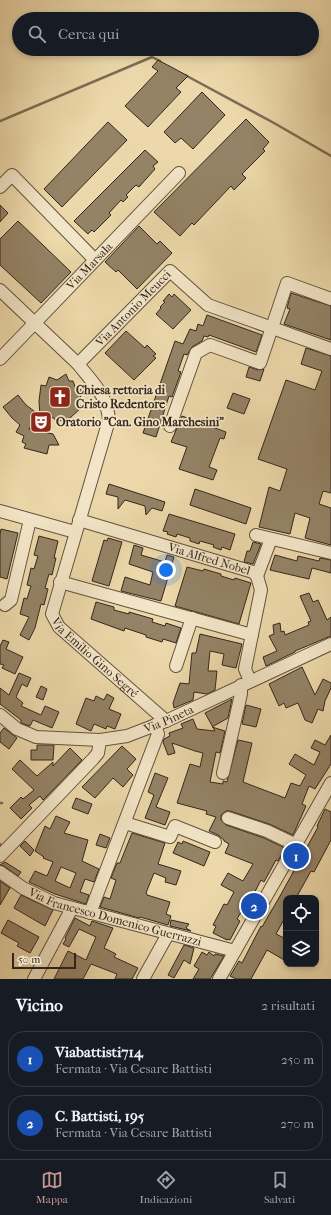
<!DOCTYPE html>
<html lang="it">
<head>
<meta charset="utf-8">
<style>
  :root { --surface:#171b24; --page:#242831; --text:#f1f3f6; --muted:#9ea1a6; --line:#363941; --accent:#c59692 }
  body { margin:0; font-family:"IM FELL French Canon",serif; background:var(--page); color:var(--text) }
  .controls { position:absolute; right:12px; bottom:12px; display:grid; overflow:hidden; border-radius:8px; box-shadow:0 2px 6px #0003 }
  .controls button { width:36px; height:36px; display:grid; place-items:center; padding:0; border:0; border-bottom:1px solid var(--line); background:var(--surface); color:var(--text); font:20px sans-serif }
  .scale { position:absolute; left:12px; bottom:10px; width:64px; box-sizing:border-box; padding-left:4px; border:2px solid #35261c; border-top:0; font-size:11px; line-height:14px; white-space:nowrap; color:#35261c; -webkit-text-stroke:3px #f3e6c8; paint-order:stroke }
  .you { position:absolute; left:166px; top:570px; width:14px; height:14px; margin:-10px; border:3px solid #fff; border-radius:50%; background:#1a73e8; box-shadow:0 0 0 6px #1a73e833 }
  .badge { display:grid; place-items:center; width:26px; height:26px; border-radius:50%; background:var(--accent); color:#fff; font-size:13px; font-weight:700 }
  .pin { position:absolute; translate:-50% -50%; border:2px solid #fff; box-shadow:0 1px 4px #0006 }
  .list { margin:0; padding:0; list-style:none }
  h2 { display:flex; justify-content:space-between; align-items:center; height:52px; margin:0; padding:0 16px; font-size:17px }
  h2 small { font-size:13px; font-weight:400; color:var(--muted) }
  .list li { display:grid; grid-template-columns:26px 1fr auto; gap:12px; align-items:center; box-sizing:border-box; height:56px; margin:0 8px 8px; padding:0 8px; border:1px solid var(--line); border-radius:16px }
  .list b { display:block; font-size:15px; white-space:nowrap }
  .list p { margin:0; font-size:13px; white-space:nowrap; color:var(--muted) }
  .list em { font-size:13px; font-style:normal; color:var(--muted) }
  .icon { flex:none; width:22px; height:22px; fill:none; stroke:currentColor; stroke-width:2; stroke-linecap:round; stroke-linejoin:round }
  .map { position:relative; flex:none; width:331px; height:979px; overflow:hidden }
  .search { position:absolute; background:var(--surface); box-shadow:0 2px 6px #0003; left:12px; right:12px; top:12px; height:44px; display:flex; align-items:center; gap:10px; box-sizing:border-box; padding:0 14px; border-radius:22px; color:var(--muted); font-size:15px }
  .sheet { height:180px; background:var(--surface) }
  nav { display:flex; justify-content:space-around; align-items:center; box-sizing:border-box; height:56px; border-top:1px solid var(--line); background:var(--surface); font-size:11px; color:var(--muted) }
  nav a { display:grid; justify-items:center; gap:2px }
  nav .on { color:var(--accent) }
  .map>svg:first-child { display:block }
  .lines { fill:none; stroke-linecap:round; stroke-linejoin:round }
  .stream { stroke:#7e6c54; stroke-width:2.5 }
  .building { fill:#948366; stroke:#35261c; fill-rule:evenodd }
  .minor-casing { stroke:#635240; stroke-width:14 }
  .minor { stroke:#f3e6c8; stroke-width:12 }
  .labels { text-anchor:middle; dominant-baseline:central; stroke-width:3.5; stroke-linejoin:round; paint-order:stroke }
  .street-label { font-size:12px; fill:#35261c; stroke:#f3e6c8 }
  .poi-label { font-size:12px; font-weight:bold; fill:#35261c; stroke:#f3e6c8; text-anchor:start }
</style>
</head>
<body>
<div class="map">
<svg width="331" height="979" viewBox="0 0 331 979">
  <rect width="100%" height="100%" fill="#ecd8aa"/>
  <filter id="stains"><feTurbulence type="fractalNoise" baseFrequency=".005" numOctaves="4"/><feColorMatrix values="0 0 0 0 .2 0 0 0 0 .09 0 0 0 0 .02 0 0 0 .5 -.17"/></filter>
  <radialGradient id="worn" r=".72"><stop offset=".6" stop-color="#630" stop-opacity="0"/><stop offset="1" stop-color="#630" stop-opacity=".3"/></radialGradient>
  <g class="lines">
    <g class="stream">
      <polyline points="185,75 274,123 331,156"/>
      <polyline points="0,121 152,57 160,61"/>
      <polyline points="0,803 2,803"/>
      <polyline points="0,844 0,845"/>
    </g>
  </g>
  <g class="building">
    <polygon points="158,60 188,76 176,88 181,92 148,127 125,106 158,71 152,67"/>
    <polygon points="202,92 225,115 193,149 181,138 175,143 164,132"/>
    <polygon points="246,119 269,142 263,149 265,151 242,174 246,178 234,190 231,186 194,225 192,223 180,236 154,212"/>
    <polygon points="108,122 127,140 62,207 44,189"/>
    <polygon points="145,150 158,162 153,166 155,169 139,187 136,185 126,195 128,197 123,202 121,200 109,213 111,215 94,232 92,230 88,234 74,221"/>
    <polygon points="0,205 8,213 0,222"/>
    <polygon points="18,221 71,272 41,303 0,265 0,239"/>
    <polygon points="139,226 157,244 160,241 172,253 137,289 118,270 116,272 105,262"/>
    <polygon points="291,293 331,306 331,340 284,324 290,309 287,308"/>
    <polygon points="169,294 172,297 174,294 191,310 173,329 156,314 161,308 160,307 165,302 163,301"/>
    <polygon points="207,315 262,335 256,352 209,335 208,337 204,336 202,341 192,347 187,355 184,354 178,371 181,372 172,397 169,396 156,437 143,433 175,341 183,344 190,329 196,331 198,324 203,326"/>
    <polygon points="126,331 145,348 147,345 156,354 153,356 156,358 134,380 105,353"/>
    <polygon points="306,348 331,356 331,493 323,491 319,504 331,508 331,545 305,538 310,518 295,513 290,534 259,527 269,487 280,491 287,469 258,459 286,380 315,390 322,371 301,364"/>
    <polygon points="249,367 258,370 264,369 260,381 246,377"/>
    <polygon points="66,374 69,381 73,381 76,389 82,390 79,404 82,407 70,418 56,422 54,418 40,416 39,401 41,385 46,386 49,377 57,380"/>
    <polygon points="233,393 250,399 244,414 227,408"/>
    <polygon points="18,395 26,405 38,414 29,429 53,434 59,445 49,445 47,454 24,448 26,444 22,442 24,436 16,432 20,425 12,418 3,407"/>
    <polygon points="182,416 226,432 224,439 220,438 209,467 217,470 213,480 179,469 187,447 171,442"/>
    <polygon points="109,484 165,502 162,511 152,508 146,515 145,506 125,500 118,509 118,497 106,494"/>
    <polygon points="195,489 251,508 246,524 190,505"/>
    <polygon points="169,514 235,534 230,550 222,547 221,550 213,547 214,545 200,541 199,544 190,541 190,538 177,534 176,537 167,534 168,532 163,531"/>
    <polygon points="1,529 18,533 7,579 0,577 0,534"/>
    <polygon points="39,536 58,541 54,558 56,558 52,575 49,574 45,588 48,589 44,605 41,604 35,628 29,640 20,635 29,617 20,614 24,598 27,599 31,586 27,585 31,568 34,569 38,556 34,555"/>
    <polygon points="108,538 122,542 109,586 92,581 104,540 107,541"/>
    <polygon points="253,542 261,544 253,564 244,562 247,551 250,551"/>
    <polygon points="134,545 143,548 141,555 165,562 167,555 174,557 161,601 121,591 125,577 150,585 153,572 129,564"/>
    <polygon points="275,555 297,561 298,556 319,561 320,558 331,560 331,573 312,568 309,579 270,570"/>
    <polygon points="187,567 203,571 204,569 221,574 221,576 234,580 235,578 251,583 239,624 175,606"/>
    <polygon points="309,593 313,602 318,600 327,620 331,617 331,636 295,651 295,652 266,666 263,657 277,651 269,636 274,634 273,625 280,623 281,632 284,631 285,635 309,625 308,622 311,621 300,596"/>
    <polygon points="96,602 114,607 114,610 129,614 129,612 153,619 152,622 165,626 166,623 181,628 176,643 163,639 162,642 146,637 146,635 125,628 124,631 91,619"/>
    <polygon points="200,634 242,644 236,668 222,665 224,654 210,651 208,671 217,671 215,690 207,694 194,692 193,700 174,708 173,703 180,683 189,684 192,653 196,653"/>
    <polygon points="3,640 9,642 6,649 23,657 15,674 2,668 4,665 0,664 0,646"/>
    <polygon points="302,667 315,695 323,679 331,683 331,688 325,701 323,711 318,709 312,723 305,720 298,703 286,708 284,703 279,706 269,684"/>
    <polygon points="19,673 31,678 27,687 22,684 16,697 23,703 21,706 41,715 45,706 59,712 52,728 33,720 30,726 21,723 21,720 0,704 0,688 9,695"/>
    <polygon points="41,686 47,689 43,700 36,697"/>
    <polygon points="107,694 114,698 109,709 121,714 115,729 107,726 106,729 94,724 91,731 76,724 86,698 94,701 96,696 104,700"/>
    <polygon points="232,699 228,718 212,727 225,731 220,753 216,752 210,782 223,784 223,781 227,782 238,740 252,743 243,782 285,798 291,783 300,786 306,775 289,764 295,754 314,765 320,752 311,748 315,740 325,745 331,735 331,764 315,789 309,786 302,804 306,806 293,835 269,824 230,811 226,811 221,815 221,820 226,825 264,838 285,848 278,861 276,860 264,882 261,880 248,905 246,904 237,919 240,921 230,940 227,939 227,940 213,933 216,926 213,925 224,904 227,905 234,892 221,885 228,873 243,881 253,864 225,853 229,844 224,841 224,840 218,835 209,831 216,817 206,814 207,811 177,803 190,764 200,767 203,753 195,751 172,743 175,753 168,755 163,742 164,739 170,736 169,733 183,728 181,724 193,719 197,729 215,731 205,713"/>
    <polygon points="246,705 261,709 256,727 242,724"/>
    <polygon points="4,728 17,738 9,749 0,742 0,733"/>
    <polygon points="37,745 54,745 53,760 31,760 31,750 37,750"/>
    <polygon points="122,746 136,759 127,769 133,775 123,787 113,778 95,798 82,787"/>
    <polygon points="70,748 82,760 43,800 40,796 29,805 32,808 21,819 10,808 21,797 23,799 34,790 12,769 20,760 37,776 53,762 53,766"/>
    <polygon points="155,773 168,778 156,807 170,812 165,825 145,818 154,795 148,792"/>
    <polygon points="76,798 92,804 88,814 72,808"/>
    <polygon points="325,809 331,812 331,840 314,872 311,871 296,898 286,898 286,916 276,934 286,939 286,961 267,950 251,979 236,979 230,976 239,961 242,963 261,926 262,927 280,896 318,827 317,826"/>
    <path d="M 56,816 L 70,822 L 64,833 L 88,840 L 82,861 L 99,869 L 94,882 L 85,879 L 80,892 L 89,895 L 86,904 L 55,894 L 29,882 L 35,871 L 47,876 L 53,862 L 43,858 L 44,857 L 35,851 L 45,826 L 50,829 ZM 61,867 L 76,873 L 70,888 L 55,881 Z"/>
    <polygon points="132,833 165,843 158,864 181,871 176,885 165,882 166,878 154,873 146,893 147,894 147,895 170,902 166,914 171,916 168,925 140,917 139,918 100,907 104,897 110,899 116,880 111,878 117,863 120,863"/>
    <polygon points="100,834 110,838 106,848 96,845"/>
    <polygon points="25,841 34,850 30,856 20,846"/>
    <polygon points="183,841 210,852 204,866 173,853 178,842 182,844"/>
    <polygon points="5,862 21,872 18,876 4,866 0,865"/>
    <polygon points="0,881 10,888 0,905"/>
    <polygon points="21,895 53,910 45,926 14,908"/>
    <polygon points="75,918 90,926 92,921 113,928 104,948 116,954 114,957 138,968 132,979 115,979 117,974 91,964 83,979 54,979 68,951 86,960 96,937 79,929 69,947 63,944 66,939 65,938"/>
    <polygon points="8,920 39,937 30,953 17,946 19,943 1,933"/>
    <polygon points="171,920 189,924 186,928 191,931 170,926"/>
    <polygon points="184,945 194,948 190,964 184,960 174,978 168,975"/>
    <polygon points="202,952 207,955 209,952 214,956 215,954 224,956 210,979 193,979 199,969 194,966"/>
  </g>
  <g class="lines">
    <g class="minor-casing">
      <g id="minor">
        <polyline points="0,187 12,175 95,260"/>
        <path id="s1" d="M 0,290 L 78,364 L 170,271 L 208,305 L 331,349"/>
        <path id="s2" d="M 0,359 L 179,173"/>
        <path id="s3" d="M 78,364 C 93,383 107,395 109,420 L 52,614 L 59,627 L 166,721"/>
        <polyline points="170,426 196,353 210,345 260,363 287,283 331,299"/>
        <polyline points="0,511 75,532"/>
        <path id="s4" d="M 79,520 L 253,572 L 257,576 L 261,590 L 245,669 L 250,681"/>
        <polyline points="256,535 331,553"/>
        <polyline points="257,576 271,539"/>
        <polyline points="60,582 252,635"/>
        <polyline points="5,605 11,600 30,520"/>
        <polyline points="176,666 192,618"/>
        <path id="s5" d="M 0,715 L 17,729 L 36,737 L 100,740 L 127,736 L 166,721 L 331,644"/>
        <polyline points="223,773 241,694 241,685"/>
        <polyline points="228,818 267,831 296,845"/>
        <polyline points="125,823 170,837 175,826 215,842"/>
        <polyline points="0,856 93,759 98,753 100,740"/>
        <path id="s6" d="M 0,872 L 23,888 L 54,903 L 235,951"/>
        <polyline points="90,913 158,734 155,725"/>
        <polyline points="34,979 72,908"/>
        <polyline points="143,979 168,934"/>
        <polyline points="219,979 331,783"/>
      </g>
    </g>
    <use href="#minor" class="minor"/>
  </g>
  <defs>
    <g id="church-square" transform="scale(1.15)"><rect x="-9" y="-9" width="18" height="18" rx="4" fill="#8f2418" stroke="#f3e6c8"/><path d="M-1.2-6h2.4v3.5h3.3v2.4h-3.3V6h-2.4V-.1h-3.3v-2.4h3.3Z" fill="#fff"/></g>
    <g id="theatre-square" transform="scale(1.15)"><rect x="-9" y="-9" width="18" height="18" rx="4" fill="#8f2418" stroke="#f3e6c8"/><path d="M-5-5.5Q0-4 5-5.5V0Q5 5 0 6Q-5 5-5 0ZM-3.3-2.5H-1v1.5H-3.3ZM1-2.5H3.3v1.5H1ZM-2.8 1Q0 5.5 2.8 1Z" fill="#fff"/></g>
  </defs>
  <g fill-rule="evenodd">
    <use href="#church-square" x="60" y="397"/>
    <use href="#theatre-square" x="41" y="422"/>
  </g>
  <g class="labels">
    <g class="street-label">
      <text stroke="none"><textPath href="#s2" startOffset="129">Via Marsala</textPath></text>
      <text stroke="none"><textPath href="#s1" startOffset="186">Via Antonio Meucci</textPath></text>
      <text stroke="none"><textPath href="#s4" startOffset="136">Via Alfred Nobel</textPath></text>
      <text stroke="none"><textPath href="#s3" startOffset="329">Via Emilio Gino Segré</textPath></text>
      <text stroke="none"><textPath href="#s5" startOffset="179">Via Pineta</textPath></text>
      <text stroke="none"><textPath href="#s6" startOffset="125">Via Francesco Domenico Guerrazzi</textPath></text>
    </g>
    <g class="poi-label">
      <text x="76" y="390">Chiesa rettoria di<tspan x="76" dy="14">Cristo Redentore</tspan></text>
      <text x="56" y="422">Oratorio "Can. Gino Marchesini"</text>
    </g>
  </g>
  <rect width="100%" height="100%" filter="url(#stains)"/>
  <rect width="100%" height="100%" fill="url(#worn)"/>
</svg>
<div class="controls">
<button><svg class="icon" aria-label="locate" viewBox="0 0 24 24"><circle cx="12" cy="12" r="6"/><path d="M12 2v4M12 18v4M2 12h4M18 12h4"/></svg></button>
<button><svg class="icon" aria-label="layers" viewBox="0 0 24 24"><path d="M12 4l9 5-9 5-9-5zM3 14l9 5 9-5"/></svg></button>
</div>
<div class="scale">50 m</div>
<div class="you"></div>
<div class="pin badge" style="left:296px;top:856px;background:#1a4fb4">1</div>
<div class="pin badge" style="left:254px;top:906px;background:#1a4fb4">2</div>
<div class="search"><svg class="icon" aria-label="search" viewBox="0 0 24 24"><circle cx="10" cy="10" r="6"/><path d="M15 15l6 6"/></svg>Cerca qui</div>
</div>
<section class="sheet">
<h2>Vicino<small>2 risultati</small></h2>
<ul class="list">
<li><span class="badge" style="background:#1a4fb4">1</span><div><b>Viabattisti714</b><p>Fermata · Via Cesare Battisti</p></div><em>250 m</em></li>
<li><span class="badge" style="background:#1a4fb4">2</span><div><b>C. Battisti, 195</b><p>Fermata · Via Cesare Battisti</p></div><em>270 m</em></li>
</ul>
</section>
<nav>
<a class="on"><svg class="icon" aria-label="map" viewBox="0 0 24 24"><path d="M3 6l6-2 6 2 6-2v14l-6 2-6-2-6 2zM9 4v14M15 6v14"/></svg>Mappa</a>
<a><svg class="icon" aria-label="directions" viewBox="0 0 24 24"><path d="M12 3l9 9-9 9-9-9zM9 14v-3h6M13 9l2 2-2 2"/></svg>Indicazioni</a>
<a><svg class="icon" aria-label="saved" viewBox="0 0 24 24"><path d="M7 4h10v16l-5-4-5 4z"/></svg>Salvati</a>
</nav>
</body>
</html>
